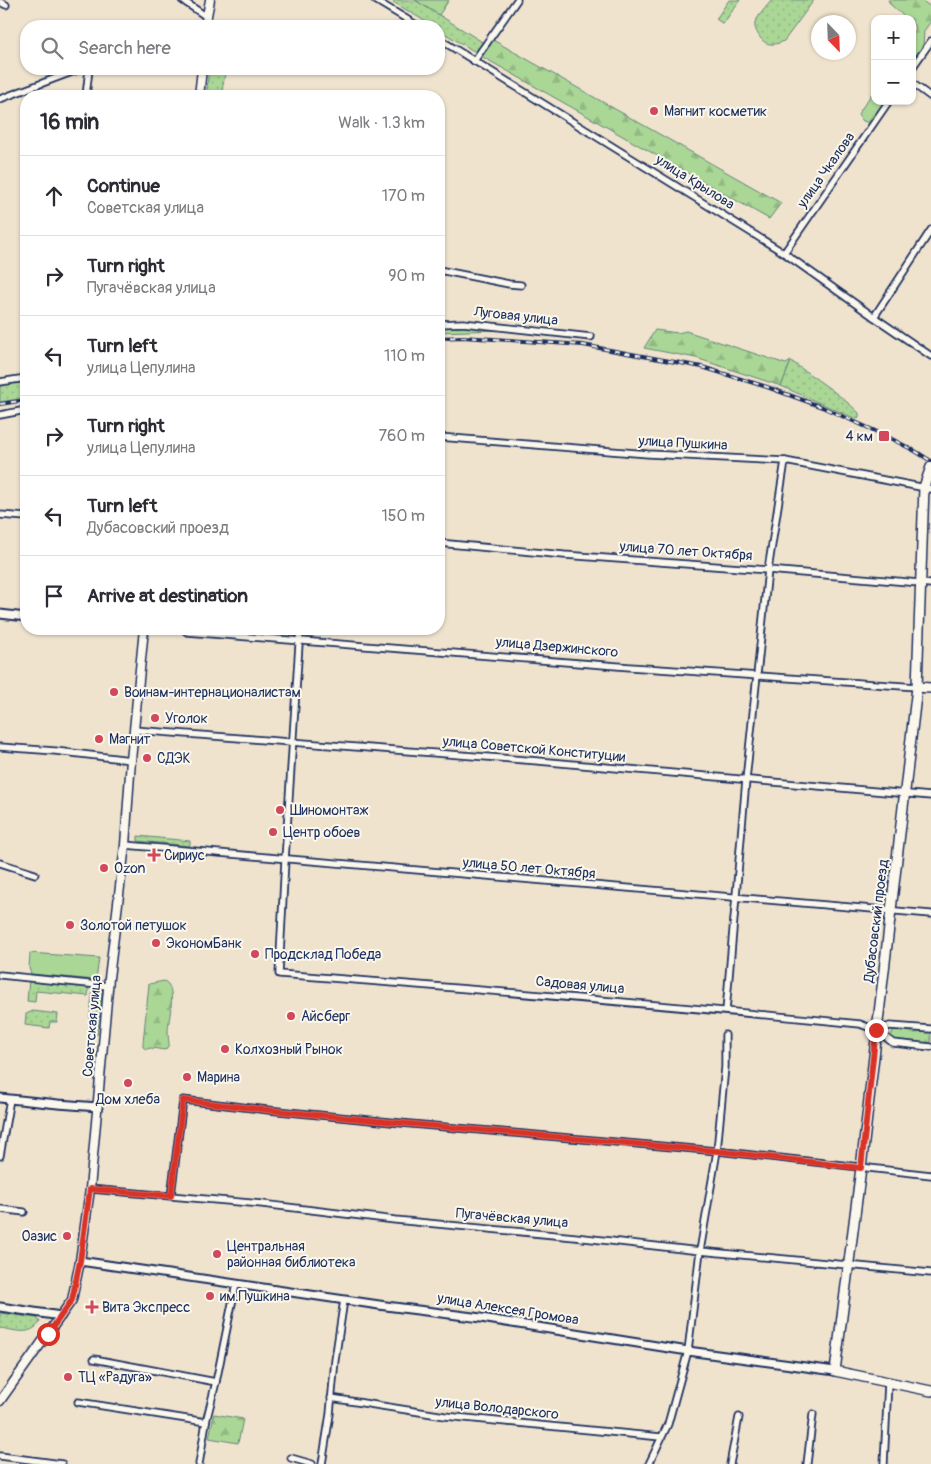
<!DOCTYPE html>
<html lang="en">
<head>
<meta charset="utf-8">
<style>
  :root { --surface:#fff; --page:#f7f7f7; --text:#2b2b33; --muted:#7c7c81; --line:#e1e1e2 }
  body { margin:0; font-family:Pangolin,sans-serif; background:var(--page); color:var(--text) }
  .controls { position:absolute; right:15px; top:15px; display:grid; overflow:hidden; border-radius:10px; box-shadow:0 1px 4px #0004 }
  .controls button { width:45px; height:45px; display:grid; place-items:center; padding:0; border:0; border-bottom:1px solid var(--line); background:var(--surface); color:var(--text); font:25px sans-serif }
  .compass { position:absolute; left:811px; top:15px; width:45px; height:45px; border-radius:50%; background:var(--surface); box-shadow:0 1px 4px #0004; rotate:157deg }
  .stop { position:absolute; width:15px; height:15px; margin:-11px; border:4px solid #d93025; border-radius:50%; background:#fff }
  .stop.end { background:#d93025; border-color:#fff; box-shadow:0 1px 5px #0008 }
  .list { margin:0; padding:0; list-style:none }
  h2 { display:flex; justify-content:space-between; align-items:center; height:65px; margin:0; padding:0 20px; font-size:21px }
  h2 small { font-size:16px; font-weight:400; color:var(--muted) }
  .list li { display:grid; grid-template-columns:32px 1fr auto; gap:15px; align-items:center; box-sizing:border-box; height:80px; padding:0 20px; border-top:1px solid var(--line) }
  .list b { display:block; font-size:19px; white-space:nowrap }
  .list p { margin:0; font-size:16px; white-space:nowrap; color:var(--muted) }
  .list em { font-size:16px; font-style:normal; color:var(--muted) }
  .icon { flex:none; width:28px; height:28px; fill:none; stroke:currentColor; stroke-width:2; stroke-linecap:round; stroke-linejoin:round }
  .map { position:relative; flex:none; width:931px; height:1464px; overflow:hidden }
  .search { position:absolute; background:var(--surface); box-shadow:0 1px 4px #0004; left:20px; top:20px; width:425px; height:55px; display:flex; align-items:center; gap:12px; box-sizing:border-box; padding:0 18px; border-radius:20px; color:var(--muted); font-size:19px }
  .panel { position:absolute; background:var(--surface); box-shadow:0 1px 4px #0004; left:20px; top:90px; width:425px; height:545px; border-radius:20px }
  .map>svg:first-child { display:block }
  .grass { fill:url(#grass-dots); stroke:#62837a }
  .forest { fill:url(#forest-firs); stroke:#62837a }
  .park { fill:#aad795; stroke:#62837a }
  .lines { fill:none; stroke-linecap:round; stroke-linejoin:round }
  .minor-casing { stroke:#1b2f5e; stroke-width:9 }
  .tertiary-casing { stroke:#1b2f5e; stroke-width:11 }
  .secondary-casing { stroke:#1b2f5e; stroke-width:11 }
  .primary-casing { stroke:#1b2f5e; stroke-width:12 }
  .minor { stroke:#fbf7ec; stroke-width:5.5 }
  .tertiary { stroke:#fbf7ec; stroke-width:7 }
  .secondary { stroke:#fbf7ec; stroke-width:8 }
  .primary { stroke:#fbf7ec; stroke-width:9 }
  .rail-casing { stroke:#1b2f5e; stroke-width:4 }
  .rail { stroke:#fbf7ec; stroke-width:2; stroke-dasharray:5.5; stroke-linecap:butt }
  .route { stroke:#d93025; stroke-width:6 }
  .poi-dot { fill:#d1495b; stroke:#fbf7ec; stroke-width:2 }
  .labels { text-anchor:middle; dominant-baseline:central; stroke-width:4; stroke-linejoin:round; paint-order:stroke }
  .poi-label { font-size:14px; fill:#1b2f5e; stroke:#fbf7ec; text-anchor:start }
  .street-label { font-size:14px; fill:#1b2f5e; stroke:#fbf7ec }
</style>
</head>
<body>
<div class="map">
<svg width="931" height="1464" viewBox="0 0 931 1464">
  <defs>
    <pattern id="grass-dots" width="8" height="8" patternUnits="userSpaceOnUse" patternTransform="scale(1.25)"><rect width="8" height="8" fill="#aad795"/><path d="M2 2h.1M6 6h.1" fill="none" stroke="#92b983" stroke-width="1.8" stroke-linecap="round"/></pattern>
    <pattern id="forest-firs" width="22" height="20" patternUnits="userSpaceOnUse" patternTransform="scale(1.25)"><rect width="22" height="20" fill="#aad795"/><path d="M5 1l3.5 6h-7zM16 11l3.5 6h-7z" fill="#92b983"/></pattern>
  </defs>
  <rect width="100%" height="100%" fill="#f0e3ce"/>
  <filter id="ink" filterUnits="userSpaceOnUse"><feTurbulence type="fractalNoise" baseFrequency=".02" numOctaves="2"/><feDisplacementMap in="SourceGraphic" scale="10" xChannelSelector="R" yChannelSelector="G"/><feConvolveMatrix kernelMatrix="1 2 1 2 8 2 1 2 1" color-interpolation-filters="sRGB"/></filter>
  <g filter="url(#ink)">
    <g class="grass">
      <polygon points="390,0 415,0 484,43 477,53 439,30 439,26 433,26"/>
      <polygon points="729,0 740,0 723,24 716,19"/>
      <path d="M 772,0 L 814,0 L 784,41 C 773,46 764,46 758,34 C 756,31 754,26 755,23 C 757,17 767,6 772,0 Z"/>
      <polygon points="209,69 226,69 221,96 206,96"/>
      <polygon points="464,326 484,327 499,330 439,332 439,327"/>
      <path d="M 791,361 C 814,378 839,393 859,413 L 859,418 L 854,418 L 781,386 Z"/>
      <polygon points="26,381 26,398 0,402 0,385"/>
      <polygon points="138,836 190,841 190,846 138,841"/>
      <polygon points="29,980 89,987 88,996 36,991 35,1002 27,1001"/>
      <polygon points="93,985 103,987 97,1035 88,1035"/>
      <polygon points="33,1011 58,1014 57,1022 50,1022 49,1028 25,1025 26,1014"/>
      <path d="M 0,1313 L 37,1318 L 40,1322 C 30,1337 15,1330 0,1328 Z"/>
    </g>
    <g class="forest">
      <polygon points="415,0 449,0 439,15"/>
      <polygon points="888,0 921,0 931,7 931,21 924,31 923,47 912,63 912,35 916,30 915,26 912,24 912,19 907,19 891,5"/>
      <polygon points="493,40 781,203 769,219 481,56"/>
      <polygon points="875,89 875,101 885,101 871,121 869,123 863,121 858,114"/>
      <polygon points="655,330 678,333 686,331 786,364 791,361 781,386 696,358 644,348"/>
      <path d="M 164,981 C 178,987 168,1019 168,1032 C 168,1037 169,1040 169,1045 L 165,1050 L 151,1048 L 146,1049 L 143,1047 L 143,1043 L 149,984 Z"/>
      <polygon points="894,1030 931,1033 931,1044 895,1041 891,1035"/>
      <polygon points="214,1414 243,1419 238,1443 209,1438"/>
    </g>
    <polygon class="park" points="30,953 99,958 96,980 31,974 29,968"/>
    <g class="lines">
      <g class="minor-casing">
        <g id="minor">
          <polyline points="182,0 207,17"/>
          <polyline points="375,0 418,26"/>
          <polyline points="0,2 6,5"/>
          <polyline points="439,39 784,253 874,317 931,356"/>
          <polyline points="474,61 517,0"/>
          <polyline points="912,68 931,41"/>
          <polyline points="912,83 931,97"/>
          <polyline points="86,96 89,69"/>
          <polyline points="0,99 80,69"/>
          <polyline points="784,253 889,101"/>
          <polyline points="439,270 509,284 521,285"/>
          <polyline points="874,317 931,230"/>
          <polyline points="439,324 463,323 591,337"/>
          <polyline points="0,382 26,378"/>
          <polyline points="0,415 26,410"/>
          <polyline points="439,437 648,454 785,461 931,489"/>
          <polyline points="0,515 26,517"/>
          <polyline points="439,543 564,555 768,570 931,584"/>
          <polyline points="183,629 187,632 630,667 917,687"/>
          <path d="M 300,629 L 285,860 L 279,974 C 473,989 666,1005 860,1024 L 876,1030 L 890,1026 L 931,1029"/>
          <polyline points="134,730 538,761 931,796"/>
          <polyline points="0,747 55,751 131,760"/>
          <polyline points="125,845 931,914"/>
          <polyline points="0,863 35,874"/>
          <polyline points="0,975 108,986"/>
          <polyline points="726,1011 746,780 768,570 785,461"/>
          <polyline points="876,1030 893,1043 931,1047"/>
          <polyline points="0,1156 10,1099"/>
          <polyline points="90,1189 262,1204 395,1220 575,1237 700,1251 931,1273"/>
          <polyline points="171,1196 183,1100 268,1110 411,1124 717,1151 931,1175"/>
          <polyline points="0,1209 24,1212"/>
          <polyline points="94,1359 216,1382"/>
          <polyline points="331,1398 445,1416 661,1437"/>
          <polyline points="78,1402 206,1422"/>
          <polyline points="0,1456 62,1464"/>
          <polyline points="291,1458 312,1464"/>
          <polyline points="199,1464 206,1422 216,1382 236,1284"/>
          <polyline points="322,1464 330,1414 335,1360 344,1300"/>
          <polyline points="649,1464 668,1424 688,1351 700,1251 717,1151 725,1067 725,1035"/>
          <polyline points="730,1464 739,1417"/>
          <polyline points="807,1464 813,1414"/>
          <polyline points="884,1464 888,1382"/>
        </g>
      </g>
      <g class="tertiary-casing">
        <g id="tertiary">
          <polyline points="0,614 26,617"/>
          <polyline points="0,1098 58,1104 98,1107"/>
          <polyline points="80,1261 386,1306 481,1318 688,1351 835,1371"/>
          <polyline points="0,1307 61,1316"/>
        </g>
      </g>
      <g class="secondary-casing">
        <g id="secondary">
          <polyline points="205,26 210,0"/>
          <polyline points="199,96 202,69"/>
          <polyline points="0,1401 72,1300 80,1261 90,1189 109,978 125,845 131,760 144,629"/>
        </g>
      </g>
      <g class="primary-casing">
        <g id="primary">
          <polyline points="931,467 924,487 917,687 861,1168 835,1371 931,1391"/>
          <polyline points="917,687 931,688"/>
        </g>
      </g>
      <use href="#minor" class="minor"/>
      <use href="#tertiary" class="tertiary"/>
      <use href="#secondary" class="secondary"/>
      <use href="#primary" class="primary"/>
      <g class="rail-casing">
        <g id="rail">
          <polyline points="439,338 463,337 583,345 702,367 767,387 822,407 884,435 915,451 931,461"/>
          <polyline points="0,404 26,400"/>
        </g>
      </g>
      <use href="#rail" class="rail"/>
    </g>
  </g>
  <g class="lines" filter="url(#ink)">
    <polyline class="route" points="48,1334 72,1300 80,1261 90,1189 171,1196 183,1100 268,1110 411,1124 717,1151 861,1168 876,1030"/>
  </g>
  <g class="poi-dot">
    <circle cx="654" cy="111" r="5"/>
    <rect x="878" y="430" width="12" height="12" rx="2.5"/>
    <circle cx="114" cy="692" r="5"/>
    <circle cx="155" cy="718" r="5"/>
    <circle cx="99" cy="739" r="5"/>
    <circle cx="147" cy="758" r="5"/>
    <circle cx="280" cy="810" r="5"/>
    <circle cx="273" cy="832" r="5"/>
    <path d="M151.5 847.5h5v5h5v5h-5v5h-5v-5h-5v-5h5z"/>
    <circle cx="104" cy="868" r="5"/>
    <circle cx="70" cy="925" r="5"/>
    <circle cx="156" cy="943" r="5"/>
    <circle cx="255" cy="954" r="5"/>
    <circle cx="291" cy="1016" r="5"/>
    <circle cx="225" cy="1049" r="5"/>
    <circle cx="187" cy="1077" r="5"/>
    <circle cx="128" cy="1083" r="5"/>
    <circle cx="67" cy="1236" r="5"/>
    <circle cx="217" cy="1254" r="5"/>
    <circle cx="210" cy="1296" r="5"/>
    <path d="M89.5 1299.5h5v5h5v5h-5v5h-5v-5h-5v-5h5z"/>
    <circle cx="68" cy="1377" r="5"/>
  </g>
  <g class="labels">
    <g class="poi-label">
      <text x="664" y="111">Магнит косметик</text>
      <text x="873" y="436" text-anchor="end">4 км</text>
      <text x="124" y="692">Воинам-интернационалистам</text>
      <text x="165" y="718">Уголок</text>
      <text x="109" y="739">Магнит</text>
      <text x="157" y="758">СДЭК</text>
      <text x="290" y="810">Шиномонтаж</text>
      <text x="283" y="832">Центр обоев</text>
      <text x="164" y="855">Сириус</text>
      <text x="114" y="868">Ozon</text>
      <text x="80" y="925">Золотой петушок</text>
      <text x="166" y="943">ЭкономБанк</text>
      <text x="265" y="954">Продсклад Победа</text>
      <text x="301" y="1016">Айсберг</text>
      <text x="235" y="1049">Колхозный Рынок</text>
      <text x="197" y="1077">Марина</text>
      <text x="128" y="1099" text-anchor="middle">Дом хлеба</text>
      <text x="57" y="1236" text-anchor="end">Оазис</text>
      <text x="227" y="1246">Центральная<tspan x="227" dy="16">районная библиотека</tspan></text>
      <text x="220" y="1296">им.Пушкина</text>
      <text x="102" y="1307">Вита Экспресс</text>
      <text x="78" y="1377">ТЦ «Радуга»</text>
    </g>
    <g class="street-label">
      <text transform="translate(826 170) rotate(-55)">улица Чкалова</text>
      <text transform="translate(695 182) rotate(32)">улица Крылова</text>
      <text transform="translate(516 316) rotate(6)">Луговая улица</text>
      <text transform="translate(683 443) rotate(3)">улица Пушкина</text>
      <text transform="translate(686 551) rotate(4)">улица 70 лет Октября</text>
      <text transform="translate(557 647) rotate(5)">улица Дзержинского</text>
      <text transform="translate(534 749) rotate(5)">улица Советской Конституции</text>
      <text transform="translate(529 868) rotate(5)">улица 50 лет Октября</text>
      <text transform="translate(876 921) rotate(-83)">Дубасовский проезд</text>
      <text transform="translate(580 985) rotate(5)">Садовая улица</text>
      <text transform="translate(92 1026) rotate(-85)">Советская улица</text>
      <text transform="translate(512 1218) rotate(5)">Пугачёвская улица</text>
      <text transform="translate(508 1309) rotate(9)">улица Алексея Громова</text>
      <text transform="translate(497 1408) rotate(6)">улица Володарского</text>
    </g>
  </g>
</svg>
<div class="controls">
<button>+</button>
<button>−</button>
</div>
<svg class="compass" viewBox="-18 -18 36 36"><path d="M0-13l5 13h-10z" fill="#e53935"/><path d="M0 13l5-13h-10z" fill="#7c7c81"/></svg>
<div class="stop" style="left:48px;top:1334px"></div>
<div class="stop end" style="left:876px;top:1030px"></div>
<div class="search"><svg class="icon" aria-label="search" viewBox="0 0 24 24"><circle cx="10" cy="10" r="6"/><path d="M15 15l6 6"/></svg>Search here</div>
<section class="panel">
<h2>16 min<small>Walk · 1.3 km</small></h2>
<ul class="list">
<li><svg class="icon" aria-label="ahead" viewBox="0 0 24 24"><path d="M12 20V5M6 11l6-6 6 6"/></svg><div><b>Continue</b><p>Советская улица</p></div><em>170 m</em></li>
<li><svg class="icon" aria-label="right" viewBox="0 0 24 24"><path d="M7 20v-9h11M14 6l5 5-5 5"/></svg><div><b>Turn right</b><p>Пугачёвская улица</p></div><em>90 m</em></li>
<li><svg class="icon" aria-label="left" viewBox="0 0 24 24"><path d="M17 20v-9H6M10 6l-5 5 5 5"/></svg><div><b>Turn left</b><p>улица Цепулина</p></div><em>110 m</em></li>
<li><svg class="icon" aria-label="right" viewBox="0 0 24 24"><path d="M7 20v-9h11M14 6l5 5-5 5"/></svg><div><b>Turn right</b><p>улица Цепулина</p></div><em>760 m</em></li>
<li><svg class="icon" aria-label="left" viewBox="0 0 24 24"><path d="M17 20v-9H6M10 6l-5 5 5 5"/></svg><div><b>Turn left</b><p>Дубасовский проезд</p></div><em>150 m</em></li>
<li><svg class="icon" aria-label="arrive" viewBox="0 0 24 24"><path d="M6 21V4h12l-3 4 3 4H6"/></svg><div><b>Arrive at destination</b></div></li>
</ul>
</section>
</div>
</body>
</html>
